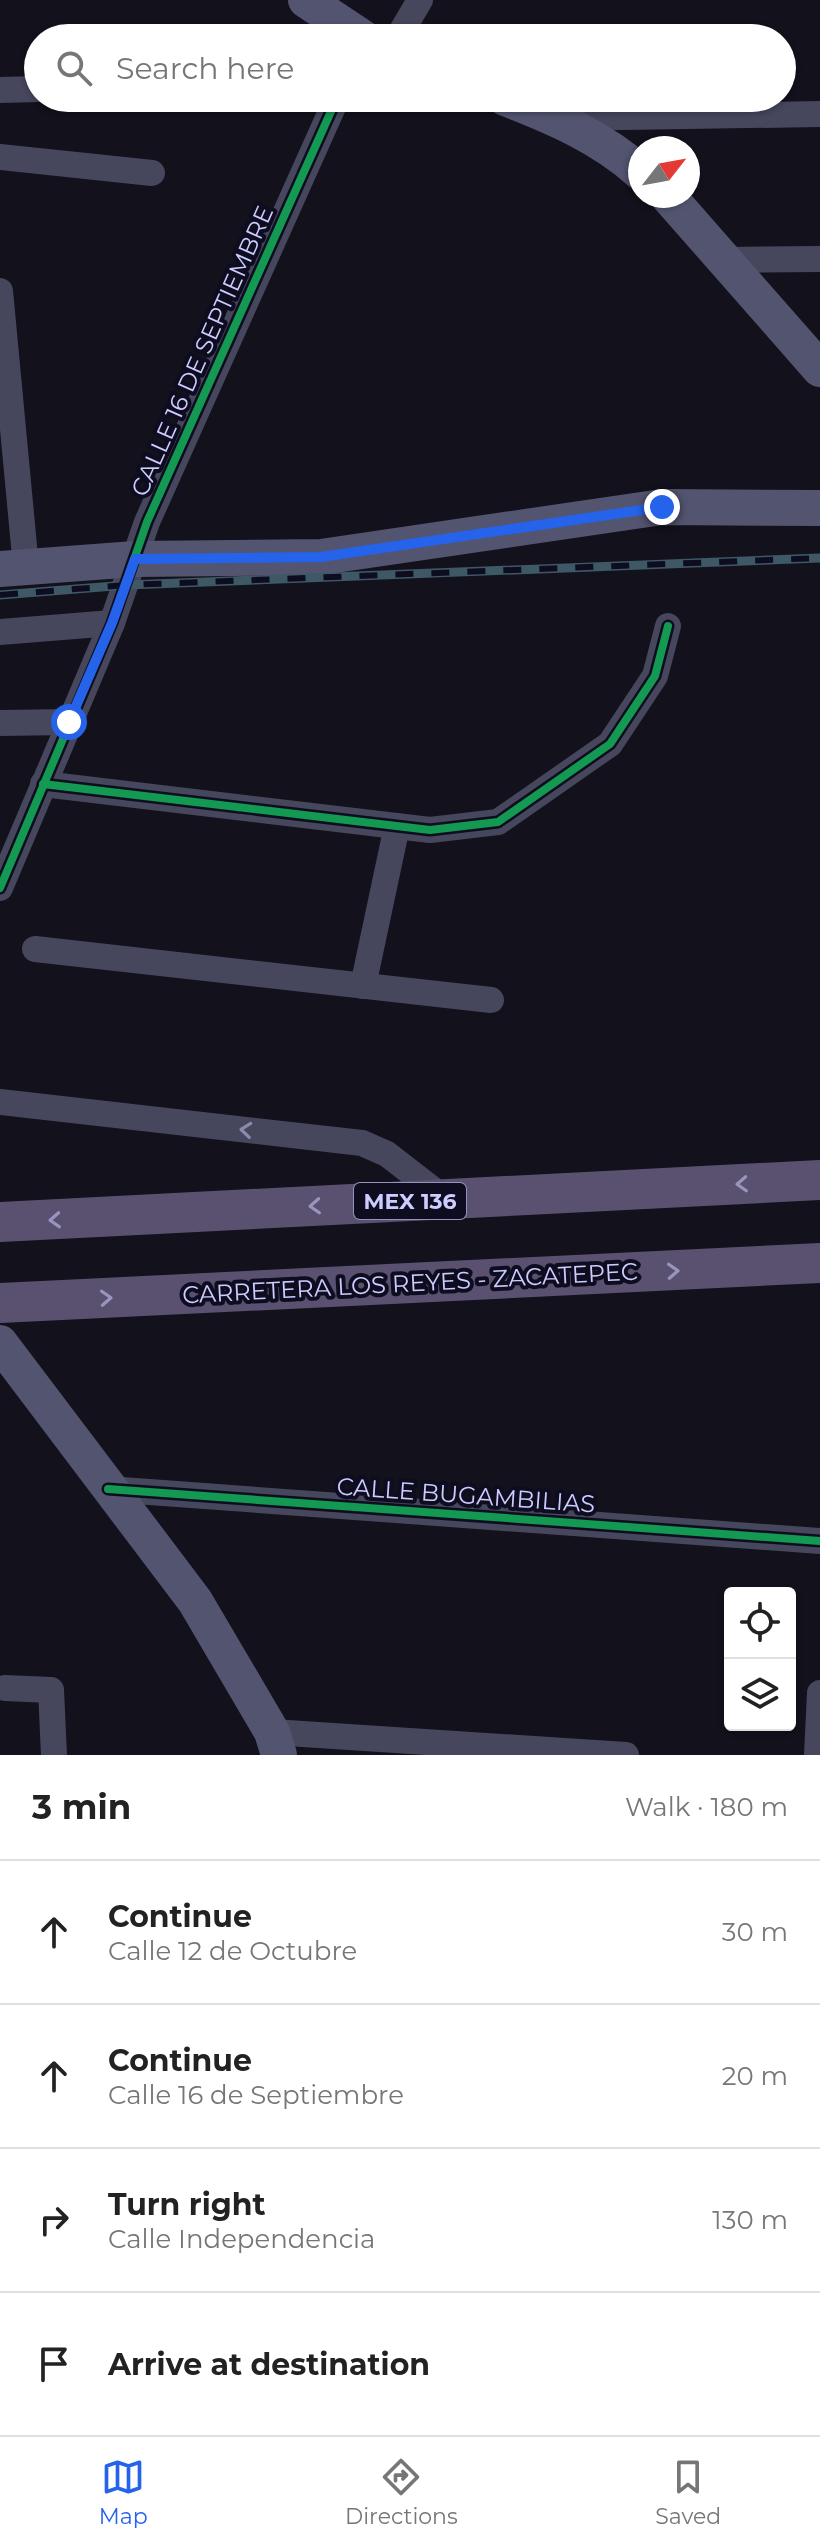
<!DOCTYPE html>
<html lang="en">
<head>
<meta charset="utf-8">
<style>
  :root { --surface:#fff; --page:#f2f2f2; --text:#222; --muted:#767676; --line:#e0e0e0; --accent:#2563eb }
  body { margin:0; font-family:Montserrat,sans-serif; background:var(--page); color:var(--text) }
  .controls { position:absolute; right:24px; bottom:24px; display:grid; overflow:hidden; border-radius:8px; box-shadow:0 2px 6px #0004 }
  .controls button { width:72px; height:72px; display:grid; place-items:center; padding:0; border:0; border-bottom:2px solid var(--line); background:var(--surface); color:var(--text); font:40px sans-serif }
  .compass { position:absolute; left:628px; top:136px; width:72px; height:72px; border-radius:50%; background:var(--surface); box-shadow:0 2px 6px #0004; rotate:59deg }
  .stop { position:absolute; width:24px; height:24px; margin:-18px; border:6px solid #2563eb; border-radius:50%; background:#fff }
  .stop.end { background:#2563eb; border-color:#fff; box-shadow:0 2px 8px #0008 }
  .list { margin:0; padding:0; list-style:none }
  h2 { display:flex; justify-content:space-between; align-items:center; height:104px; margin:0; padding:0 32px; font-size:34px }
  h2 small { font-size:26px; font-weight:400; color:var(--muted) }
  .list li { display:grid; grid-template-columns:52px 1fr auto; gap:24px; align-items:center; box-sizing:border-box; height:144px; padding:0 32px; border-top:2px solid var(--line) }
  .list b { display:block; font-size:30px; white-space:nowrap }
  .list p { margin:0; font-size:26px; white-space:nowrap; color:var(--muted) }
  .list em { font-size:26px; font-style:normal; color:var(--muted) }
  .icon { flex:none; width:44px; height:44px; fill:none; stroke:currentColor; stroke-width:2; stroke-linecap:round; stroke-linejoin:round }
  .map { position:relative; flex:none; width:820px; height:1755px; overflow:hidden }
  .search { position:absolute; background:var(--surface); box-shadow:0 2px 6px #0004; left:24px; right:24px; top:24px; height:88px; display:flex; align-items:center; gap:20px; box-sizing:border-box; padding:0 28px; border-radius:44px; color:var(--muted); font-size:30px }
  .sheet { height:680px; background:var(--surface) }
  nav { display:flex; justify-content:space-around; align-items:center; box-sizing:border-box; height:112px; border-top:2px solid var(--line); background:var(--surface); font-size:22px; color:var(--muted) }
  nav a { display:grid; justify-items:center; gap:4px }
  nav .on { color:var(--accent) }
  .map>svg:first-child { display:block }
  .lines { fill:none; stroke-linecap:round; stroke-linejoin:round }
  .street { stroke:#46475d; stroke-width:26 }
  .secondary { stroke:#535470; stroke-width:36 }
  .primary { stroke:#59516f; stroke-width:40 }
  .rail-casing { stroke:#3e5866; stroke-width:9 }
  .rail { stroke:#0e0d20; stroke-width:6; stroke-dasharray:18; stroke-linecap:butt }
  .cycleway-casing { stroke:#0e0d20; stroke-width:13 }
  .cycleway { stroke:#139951; stroke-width:8 }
  .oneway { stroke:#8a8aae }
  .oneway2 { stroke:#9995be }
  .route { stroke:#2563eb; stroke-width:10 }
  .labels { text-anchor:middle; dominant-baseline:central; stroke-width:8; stroke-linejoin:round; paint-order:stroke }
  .shield { fill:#0e0d20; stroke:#9493bc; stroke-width:2 }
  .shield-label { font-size:22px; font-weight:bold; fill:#cdccff }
  .street-label { font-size:24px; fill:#cdccff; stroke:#0e0d20 }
</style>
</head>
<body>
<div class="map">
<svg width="820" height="1755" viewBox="0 0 820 1755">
  <rect width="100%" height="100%" fill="#12111c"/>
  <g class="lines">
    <g class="street">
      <polyline points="395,38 400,34 420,0"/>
      <polyline points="0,90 38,89"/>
      <polyline points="560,118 820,114"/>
      <polyline points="0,157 152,173"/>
      <polyline points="724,260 820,259"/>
      <polyline points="0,291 26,567"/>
      <polyline points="0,632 112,623"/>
      <polyline points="0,723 69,722"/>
      <polyline points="43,784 430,830 498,822 610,744 655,676 668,626"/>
      <polyline points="0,888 112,623 147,522 337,98"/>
      <polyline points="35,949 491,1000"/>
      <polyline points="363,986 397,826"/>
      <polyline points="0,1102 362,1143 387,1154 445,1199"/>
      <polyline points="108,1489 820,1541"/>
      <polyline points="5,1688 51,1690 54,1755"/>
      <polyline points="272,1732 626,1755"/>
      <polyline points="817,1755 820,1693"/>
    </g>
    <g class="secondary">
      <polyline points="306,0 363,38"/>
      <path d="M 505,98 C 554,117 601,137 640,172"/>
      <polyline points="668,196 820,369"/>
      <polyline points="0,569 135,559 321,557 662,507 820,508"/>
      <polyline points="0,1343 195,1601 272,1732 279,1755"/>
    </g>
    <g class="primary">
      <polyline points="0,1222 820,1180"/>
      <polyline points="0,1303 820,1263"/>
    </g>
    <g class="rail-casing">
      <polyline id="rail" points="0,595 127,585 820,558"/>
    </g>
    <use href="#rail" class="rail"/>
    <g class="cycleway-casing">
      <g id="cycleway">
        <polyline points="43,784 430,830 498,822 610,744 655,676 668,626"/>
        <polyline points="0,888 112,623 147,522 337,98"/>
        <polyline points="108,1489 820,1541"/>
      </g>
    </g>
    <use href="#cycleway" class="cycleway"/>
  </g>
  <defs><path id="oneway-chevron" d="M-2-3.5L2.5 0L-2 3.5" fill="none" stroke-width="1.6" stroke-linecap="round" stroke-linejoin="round" transform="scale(2)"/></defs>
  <use class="oneway" href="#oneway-chevron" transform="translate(246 1130) rotate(-174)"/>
  <g class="oneway2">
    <use href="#oneway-chevron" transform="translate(742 1184) rotate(177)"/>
    <use href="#oneway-chevron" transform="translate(315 1206) rotate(177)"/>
    <use href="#oneway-chevron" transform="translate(55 1220) rotate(177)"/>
    <use href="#oneway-chevron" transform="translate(673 1271) rotate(-3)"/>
    <use href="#oneway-chevron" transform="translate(106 1298) rotate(-3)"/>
  </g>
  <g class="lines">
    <polyline class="route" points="69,722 112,623 135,559 321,557 662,507"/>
  </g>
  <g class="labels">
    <rect class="shield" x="354" y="1183" width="112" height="36" rx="6"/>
    <g class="shield-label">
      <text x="410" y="1201">MEX 136</text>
    </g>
    <g class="street-label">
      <text transform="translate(202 351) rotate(-66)">CALLE 16 DE SEPTIEMBRE</text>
      <text transform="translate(410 1283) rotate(-3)">CARRETERA LOS REYES - ZACATEPEC</text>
      <text transform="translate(466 1495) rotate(4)">CALLE BUGAMBILIAS</text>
    </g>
  </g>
</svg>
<div class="controls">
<button><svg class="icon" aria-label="locate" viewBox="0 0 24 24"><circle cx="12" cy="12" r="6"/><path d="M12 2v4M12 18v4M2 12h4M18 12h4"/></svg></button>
<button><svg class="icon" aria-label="layers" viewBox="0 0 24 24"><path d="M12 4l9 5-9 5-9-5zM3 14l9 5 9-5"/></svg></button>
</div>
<svg class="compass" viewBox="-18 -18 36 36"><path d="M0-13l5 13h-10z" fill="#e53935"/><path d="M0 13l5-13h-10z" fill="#767676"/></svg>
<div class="stop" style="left:69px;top:722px"></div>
<div class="stop end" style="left:662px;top:507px"></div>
<div class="search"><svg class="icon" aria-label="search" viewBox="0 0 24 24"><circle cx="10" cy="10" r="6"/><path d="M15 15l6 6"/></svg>Search here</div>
</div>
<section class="sheet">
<h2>3 min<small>Walk · 180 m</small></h2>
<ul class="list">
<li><svg class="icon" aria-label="ahead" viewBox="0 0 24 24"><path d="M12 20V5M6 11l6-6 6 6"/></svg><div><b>Continue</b><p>Calle 12 de Octubre</p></div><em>30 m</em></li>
<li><svg class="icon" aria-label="ahead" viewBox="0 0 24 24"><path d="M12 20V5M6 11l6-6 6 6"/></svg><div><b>Continue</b><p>Calle 16 de Septiembre</p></div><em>20 m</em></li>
<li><svg class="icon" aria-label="right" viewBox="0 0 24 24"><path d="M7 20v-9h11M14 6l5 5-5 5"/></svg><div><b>Turn right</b><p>Calle Independencia</p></div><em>130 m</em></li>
<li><svg class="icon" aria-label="arrive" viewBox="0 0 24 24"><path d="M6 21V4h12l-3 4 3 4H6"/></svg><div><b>Arrive at destination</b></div></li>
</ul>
</section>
<nav>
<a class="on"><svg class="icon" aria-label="map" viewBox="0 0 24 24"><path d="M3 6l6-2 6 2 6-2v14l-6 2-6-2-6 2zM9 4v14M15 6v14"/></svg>Map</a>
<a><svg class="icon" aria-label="directions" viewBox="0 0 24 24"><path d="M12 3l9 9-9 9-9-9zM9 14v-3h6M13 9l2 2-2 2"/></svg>Directions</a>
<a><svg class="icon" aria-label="saved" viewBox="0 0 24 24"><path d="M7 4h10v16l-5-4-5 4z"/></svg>Saved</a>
</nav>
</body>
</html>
